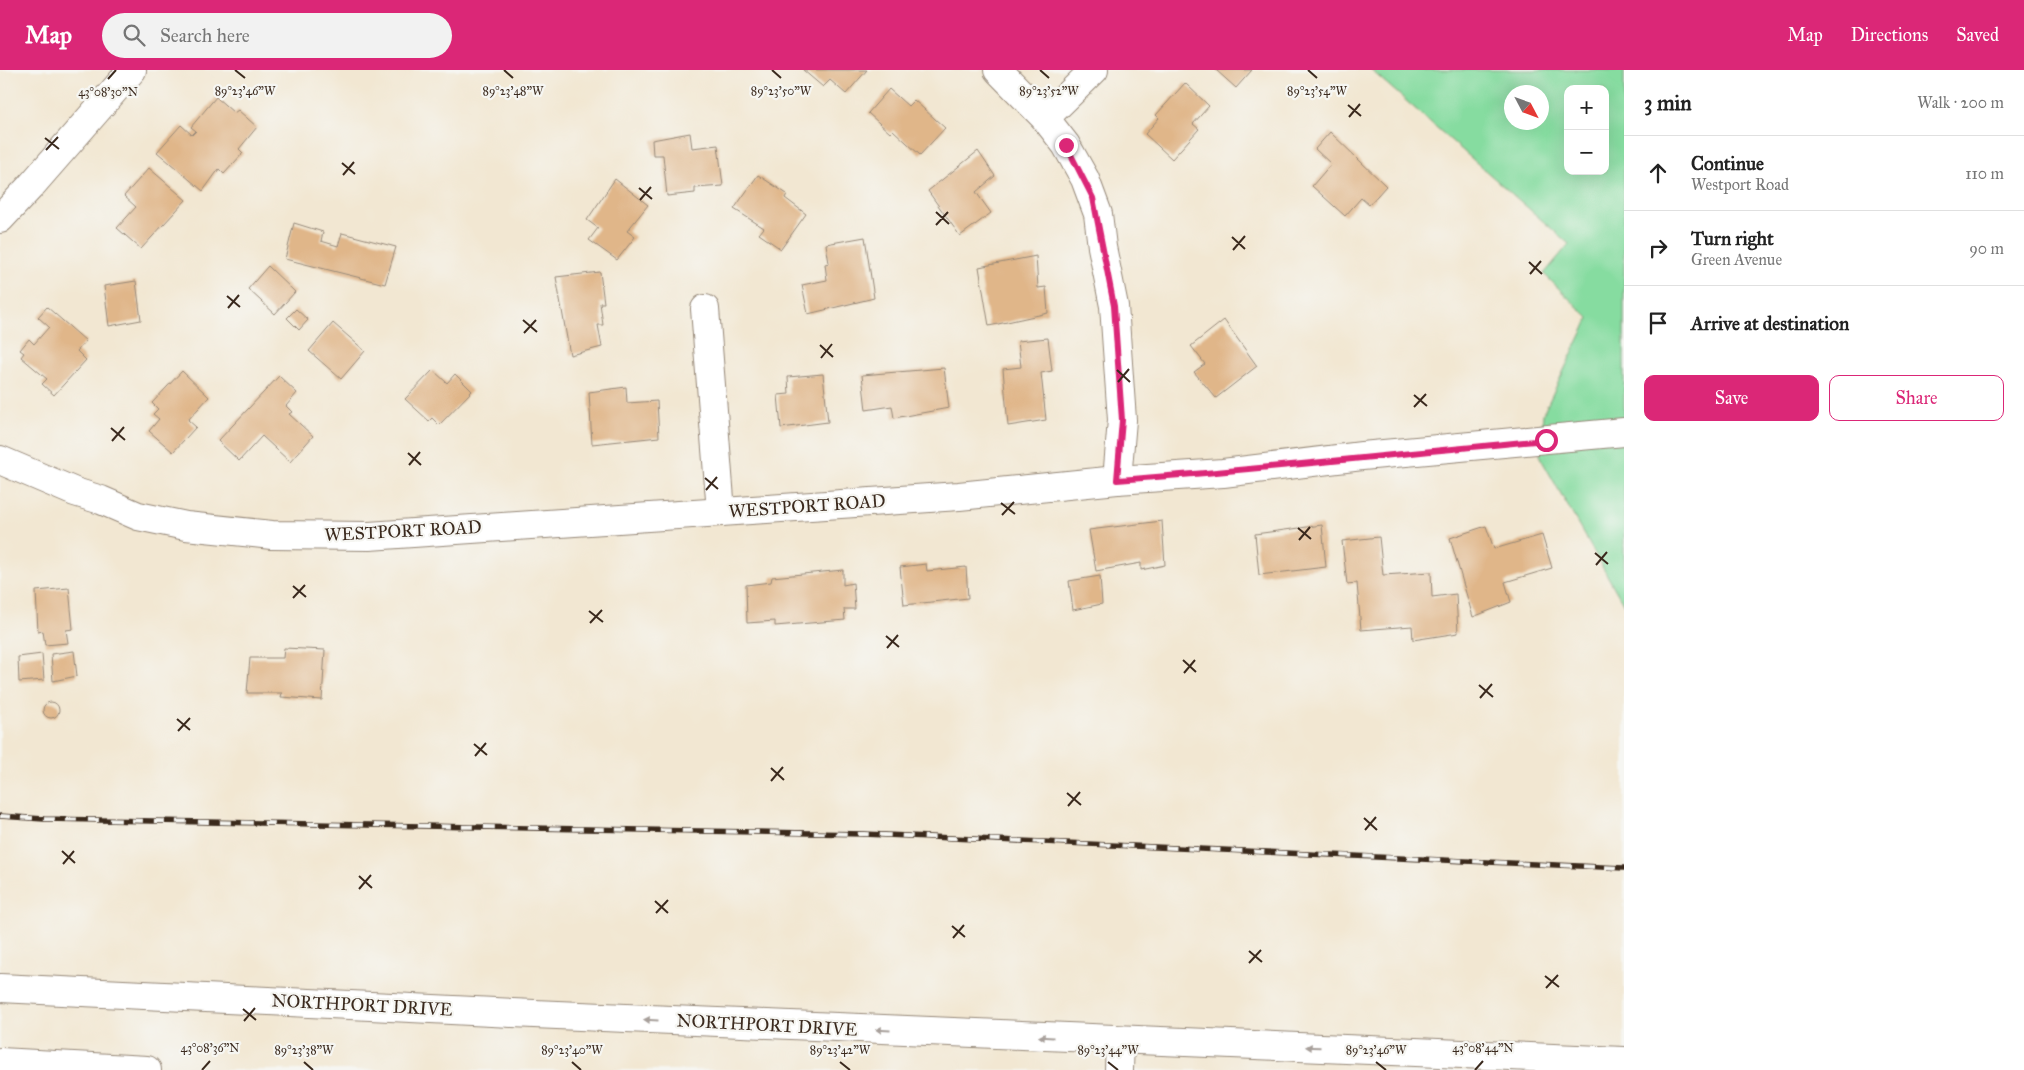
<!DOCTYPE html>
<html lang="en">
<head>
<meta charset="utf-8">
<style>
  :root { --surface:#fff; --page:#f2f2f2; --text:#222; --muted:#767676; --line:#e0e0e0; --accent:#db2777 }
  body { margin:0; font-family:"IM FELL Great Primer",serif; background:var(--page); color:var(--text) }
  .controls { position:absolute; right:15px; top:15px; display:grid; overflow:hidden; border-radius:10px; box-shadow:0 5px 20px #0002 }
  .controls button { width:45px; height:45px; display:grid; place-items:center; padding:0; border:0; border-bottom:1px solid var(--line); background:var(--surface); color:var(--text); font:25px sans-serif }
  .compass { position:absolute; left:1504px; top:15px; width:45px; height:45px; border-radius:50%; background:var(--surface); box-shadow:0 5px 20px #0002; rotate:131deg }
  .stop { position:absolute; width:15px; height:15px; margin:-11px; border:4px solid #db2777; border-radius:50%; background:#fff }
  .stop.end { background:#db2777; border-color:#fff; box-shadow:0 1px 5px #0008 }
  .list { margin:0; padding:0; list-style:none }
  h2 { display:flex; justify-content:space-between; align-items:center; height:65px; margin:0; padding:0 20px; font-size:21px }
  h2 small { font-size:16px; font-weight:400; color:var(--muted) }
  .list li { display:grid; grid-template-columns:32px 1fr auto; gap:15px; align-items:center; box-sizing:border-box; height:75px; padding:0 20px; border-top:1px solid var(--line) }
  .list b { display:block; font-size:19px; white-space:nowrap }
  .list p { margin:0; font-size:16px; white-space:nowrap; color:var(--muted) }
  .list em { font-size:16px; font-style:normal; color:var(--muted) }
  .actions { display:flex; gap:10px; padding:15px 20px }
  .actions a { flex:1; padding:11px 0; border:1px solid var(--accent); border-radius:10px; text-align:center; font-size:18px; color:var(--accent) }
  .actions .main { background:var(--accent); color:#fff }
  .icon { flex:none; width:28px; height:28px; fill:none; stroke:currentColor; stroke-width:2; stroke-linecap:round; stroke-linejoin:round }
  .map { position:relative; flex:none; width:1624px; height:1000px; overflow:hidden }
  header { display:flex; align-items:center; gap:30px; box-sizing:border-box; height:70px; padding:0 25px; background:var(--accent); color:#fff }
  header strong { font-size:24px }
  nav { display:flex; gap:28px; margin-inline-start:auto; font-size:18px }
  .search { width:350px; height:45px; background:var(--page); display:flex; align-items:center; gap:12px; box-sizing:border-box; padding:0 18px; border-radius:28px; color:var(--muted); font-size:19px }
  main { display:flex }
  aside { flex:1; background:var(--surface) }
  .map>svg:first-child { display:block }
  .green { fill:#86dca0; stroke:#60835f; fill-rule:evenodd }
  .building { fill:#e0b689 }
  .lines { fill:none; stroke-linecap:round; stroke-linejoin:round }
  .minor-casing { stroke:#968878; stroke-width:30 }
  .major-casing { stroke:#968878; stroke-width:30 }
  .minor { stroke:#fff; stroke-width:28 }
  .major { stroke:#fff; stroke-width:28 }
  .rail-casing { stroke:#3b2a1e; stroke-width:5.5 }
  .rail { stroke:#f6f6f2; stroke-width:4; stroke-dasharray:11; stroke-linecap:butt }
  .oneway { fill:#a79f9a }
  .route { stroke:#db2777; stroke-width:6 }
  .ticks { fill:none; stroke:#3b2a1e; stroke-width:2 }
  .labels { text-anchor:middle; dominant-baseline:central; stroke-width:4.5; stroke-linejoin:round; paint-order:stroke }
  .street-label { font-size:18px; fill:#3b2a1e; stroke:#f6f6f2 }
  .ticks-label { font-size:12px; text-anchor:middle; fill:#3b2a1e; stroke:#f6f6f2; stroke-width:4.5; stroke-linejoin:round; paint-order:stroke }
</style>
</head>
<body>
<header>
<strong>Map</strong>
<div class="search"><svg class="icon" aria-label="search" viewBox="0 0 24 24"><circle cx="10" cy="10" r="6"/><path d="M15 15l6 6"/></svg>Search here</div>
<nav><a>Map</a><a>Directions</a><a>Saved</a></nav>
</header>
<main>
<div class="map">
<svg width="1624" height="1000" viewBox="0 0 1624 1000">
  <rect width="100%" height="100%" fill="#f6f6f2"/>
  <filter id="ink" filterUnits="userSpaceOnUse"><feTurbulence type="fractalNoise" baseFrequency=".02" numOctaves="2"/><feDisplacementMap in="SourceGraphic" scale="10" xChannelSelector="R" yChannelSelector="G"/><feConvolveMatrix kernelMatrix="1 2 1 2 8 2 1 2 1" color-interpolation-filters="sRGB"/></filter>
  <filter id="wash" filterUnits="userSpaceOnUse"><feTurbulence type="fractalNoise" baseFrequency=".0096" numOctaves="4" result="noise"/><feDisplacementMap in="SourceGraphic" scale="20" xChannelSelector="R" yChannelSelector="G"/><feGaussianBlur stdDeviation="1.12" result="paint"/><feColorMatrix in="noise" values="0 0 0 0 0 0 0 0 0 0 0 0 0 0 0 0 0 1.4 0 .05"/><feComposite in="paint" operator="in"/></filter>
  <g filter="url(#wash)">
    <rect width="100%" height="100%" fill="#f2e7d2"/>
    <path class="green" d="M 1371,0 L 1624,0 L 1624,535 L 1540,387 L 1543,344 L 1589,248 L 1544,204 L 1569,174 ZM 1568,19 L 1605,19 L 1605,101 L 1568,101 ZM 1512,22 L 1542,22 L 1542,52 L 1512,52 Z"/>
    <g id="blocks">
      <g class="building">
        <polygon points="803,0 867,0 846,24 830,10 823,17"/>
        <polygon points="1216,0 1252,0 1236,18"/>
        <polygon points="1185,13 1209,36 1193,54 1199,59 1172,89 1145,64 1159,48 1156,45"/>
        <polygon points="889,19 908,36 914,30 945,58 920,85 893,60 890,63 868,43"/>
        <polygon points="216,27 234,43 238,40 257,57 239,79 243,83 224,104 219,99 203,121 157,82 181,55 192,65 196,61 191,57"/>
        <polygon points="1330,62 1386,116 1369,135 1361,128 1345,146 1312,116 1331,94 1315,79"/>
        <polygon points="690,63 692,78 718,75 723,116 695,118 695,123 667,126 663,85 653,85 652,70"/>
        <polygon points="978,81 995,106 976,122 991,143 960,166 928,121"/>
        <polygon points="149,98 186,130 141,179 117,158 136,137 124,126"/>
        <polygon points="758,105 787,124 785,128 806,144 781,179 759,164 764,158 734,139"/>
        <polygon points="615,109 648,135 627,161 635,167 617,190 589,170 598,158 587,150"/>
        <polygon points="294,153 323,162 321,171 338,176 342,163 396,177 385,214 285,189"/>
        <polygon points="865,167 874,228 808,244 802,215 827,210 825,194 829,193 826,174"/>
        <polygon points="1036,186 1038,218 1046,217 1048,243 989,256 979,197"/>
        <polygon points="268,196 295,222 275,244 248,219"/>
        <polygon points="600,202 604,233 600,233 603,255 598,255 602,277 570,285 556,207"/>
        <polygon points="136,211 141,250 109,256 104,216"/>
        <polygon points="47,237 86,271 77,281 86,290 54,325 42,314 47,309 21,287 24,283 20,280 29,269 34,274 49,257 38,247"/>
        <polygon points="296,239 308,250 299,260 287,248"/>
        <polygon points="1224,250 1257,296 1216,328 1194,302 1205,294 1191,276"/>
        <polygon points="333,253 365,281 341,309 309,281"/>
        <polygon points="1048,268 1052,301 1041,303 1046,350 1008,356 1003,299 1021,297 1018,271"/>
        <polygon points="944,298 949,338 894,348 892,336 866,340 862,305"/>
        <polygon points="433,300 447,313 455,304 472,321 439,355 432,348 429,351 405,329"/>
        <polygon points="182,301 209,327 188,350 196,357 173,382 149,361 159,349 153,344 158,339 152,333"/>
        <polygon points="823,304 828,352 781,358 778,325 789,324 788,307"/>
        <polygon points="279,306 297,323 286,336 292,342 289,344 313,366 290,392 262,366 239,391 218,371"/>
        <polygon points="626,317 627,333 657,331 659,367 592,374 589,322"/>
        <polygon points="1162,451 1165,495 1141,500 1141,493 1096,501 1089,460"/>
        <polygon points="1322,455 1326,497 1259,505 1255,464"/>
        <polygon points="1486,456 1494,479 1542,465 1552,498 1505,512 1511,532 1473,547 1450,468"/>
        <polygon points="1379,467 1383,505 1431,502 1432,527 1456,524 1458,563 1413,570 1412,556 1361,560 1357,513 1347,514 1342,471"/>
        <polygon points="926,494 927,501 966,497 968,528 904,535 900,497"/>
        <polygon points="843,500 843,515 853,513 855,539 844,539 845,550 775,556 775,551 747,553 746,515 771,512 772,507"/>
        <polygon points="1100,506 1102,534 1073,540 1069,511"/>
        <polygon points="69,518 73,559 66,560 68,573 45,575 43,561 38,562 36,521"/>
        <polygon points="284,578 325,580 322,630 281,627 282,623 247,623 250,588 283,588"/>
        <polygon points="74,581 77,606 53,611 51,584"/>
        <polygon points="42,584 44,610 19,612 18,587"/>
        <circle cx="51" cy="640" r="8"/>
      </g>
    </g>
  </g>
  <g filter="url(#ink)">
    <use href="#blocks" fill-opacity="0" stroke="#968878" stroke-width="1"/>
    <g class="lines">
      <g class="minor-casing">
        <g id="minor">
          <polyline points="998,0 1045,48 1066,75 1085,109 1098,144 1102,177 1114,236 1122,350 1117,410"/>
          <polyline points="1045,48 1094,0"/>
          <polyline points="0,149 30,117 132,0"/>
          <polyline points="705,239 721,442"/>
          <polyline points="0,390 75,422 101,430 138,446 186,456 272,465 369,466 959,426 1117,410 1223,403 1362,386 1624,362"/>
          <polyline points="1119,1000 1120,971"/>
        </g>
      </g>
      <g class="major-casing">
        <g id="major">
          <polyline points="0,918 534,944 1624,991"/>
          <polyline points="0,992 147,1000"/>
        </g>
      </g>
      <use href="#minor" class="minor"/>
      <use href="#major" class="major"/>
      <g class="rail-casing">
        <polyline id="rail" points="0,746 44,749 864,764 1624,798"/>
      </g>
      <use href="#rail" class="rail"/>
    </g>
    <defs><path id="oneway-solid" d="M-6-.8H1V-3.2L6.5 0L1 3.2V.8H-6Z" transform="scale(1.25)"/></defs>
    <g class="oneway">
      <use href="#oneway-solid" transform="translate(651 950) rotate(-177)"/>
      <use href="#oneway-solid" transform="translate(883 960) rotate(-177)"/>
      <use href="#oneway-solid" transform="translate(1046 967) rotate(-177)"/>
      <use href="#oneway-solid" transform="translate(1313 977) rotate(-178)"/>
    </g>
  </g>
  <g class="lines" filter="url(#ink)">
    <path class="route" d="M 1066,75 L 1093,128 L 1114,236 L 1122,350 L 1117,410 C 1260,400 1403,383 1546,370"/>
  </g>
  <path class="ticks" d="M 235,0 L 245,8M 504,0 L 513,8M 772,0 L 781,8M 1040,0 L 1049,8M 1308,0 L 1317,8M 108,9 L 116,0M 1348,35 L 1361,46M 1349,47 L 1360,34M 45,68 L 59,79M 46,80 L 58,67M 342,93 L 355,104M 343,105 L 354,92M 639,118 L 652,129M 640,130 L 651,117M 936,142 L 949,154M 936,155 L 948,142M 1232,167 L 1245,179M 1233,180 L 1245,166M 1529,192 L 1542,204M 1530,204 L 1541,191M 227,226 L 240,237M 228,238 L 239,225M 523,250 L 537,262M 524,263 L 536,250M 820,275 L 833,287M 821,288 L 832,274M 1117,300 L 1130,312M 1118,312 L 1129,299M 1414,325 L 1427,336M 1414,337 L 1426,324M 111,358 L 125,370M 112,371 L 124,357M 408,383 L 421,395M 409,395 L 420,382M 705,408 L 718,419M 706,420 L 717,407M 1001,433 L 1015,444M 1002,445 L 1014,432M 1298,458 L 1311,469M 1299,470 L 1310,457M 1595,483 L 1608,494M 1596,495 L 1607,482M 293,516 L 306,527M 293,528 L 305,515M 589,541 L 603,552M 590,553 L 602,540M 886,566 L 899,577M 887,578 L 898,565M 1183,590 L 1196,602M 1184,603 L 1195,590M 1479,615 L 1493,627M 1480,628 L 1492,614M 177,649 L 190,660M 178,661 L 190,648M 474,674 L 487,685M 475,686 L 486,673M 771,698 L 784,710M 771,711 L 783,697M 1067,723 L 1081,735M 1068,736 L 1080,722M 1364,748 L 1377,760M 1365,760 L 1376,747M 62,781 L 75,793M 63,794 L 74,781M 359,806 L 372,818M 359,819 L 371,805M 655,831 L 668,843M 656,843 L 668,830M 952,856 L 965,867M 953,868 L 964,855M 1249,881 L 1262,892M 1249,893 L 1261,880M 1545,906 L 1559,917M 1546,918 L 1558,905M 243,939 L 256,950M 244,951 L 255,938M 304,992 L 313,1000M 572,992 L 581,1000M 840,992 L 850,1000M 1108,992 L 1118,1000M 1376,992 L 1386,1000M 202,1000 L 210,991M 1475,1000 L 1483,991"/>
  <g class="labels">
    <g class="street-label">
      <text transform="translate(807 436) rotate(-4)">WESTPORT ROAD</text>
      <text transform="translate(403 461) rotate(-3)">WESTPORT ROAD</text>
      <text transform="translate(362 935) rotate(3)">NORTHPORT DRIVE</text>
      <text transform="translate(767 955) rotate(3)">NORTHPORT DRIVE</text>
    </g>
  </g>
  <g class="ticks-label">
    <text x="245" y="25">89°23'46"W</text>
    <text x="513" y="25">89°23'48"W</text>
    <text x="781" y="25">89°23'50"W</text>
    <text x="1049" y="25">89°23'52"W</text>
    <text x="1317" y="25">89°23'54"W</text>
    <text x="108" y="26">43°08'30"N</text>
    <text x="210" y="982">43°08'36"N</text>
    <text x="1483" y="982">43°08'44"N</text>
    <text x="304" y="984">89°23'38"W</text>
    <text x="572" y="984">89°23'40"W</text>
    <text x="840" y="984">89°23'42"W</text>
    <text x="1108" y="984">89°23'44"W</text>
    <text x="1376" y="984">89°23'46"W</text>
  </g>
</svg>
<div class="controls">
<button>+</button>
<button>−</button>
</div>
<svg class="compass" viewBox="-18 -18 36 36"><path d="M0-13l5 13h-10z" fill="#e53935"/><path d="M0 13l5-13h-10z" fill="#767676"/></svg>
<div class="stop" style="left:1546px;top:370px"></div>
<div class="stop end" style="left:1066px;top:75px"></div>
</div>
<aside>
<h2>3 min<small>Walk · 200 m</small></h2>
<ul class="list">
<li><svg class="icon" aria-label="ahead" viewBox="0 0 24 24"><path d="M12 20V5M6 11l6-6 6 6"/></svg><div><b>Continue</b><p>Westport Road</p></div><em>110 m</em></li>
<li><svg class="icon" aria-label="right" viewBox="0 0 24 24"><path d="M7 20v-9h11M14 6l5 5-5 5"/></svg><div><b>Turn right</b><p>Green Avenue</p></div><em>90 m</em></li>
<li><svg class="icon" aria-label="arrive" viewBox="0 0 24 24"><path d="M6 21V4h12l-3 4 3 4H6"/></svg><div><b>Arrive at destination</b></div></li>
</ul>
<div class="actions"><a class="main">Save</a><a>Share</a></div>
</aside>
</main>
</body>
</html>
